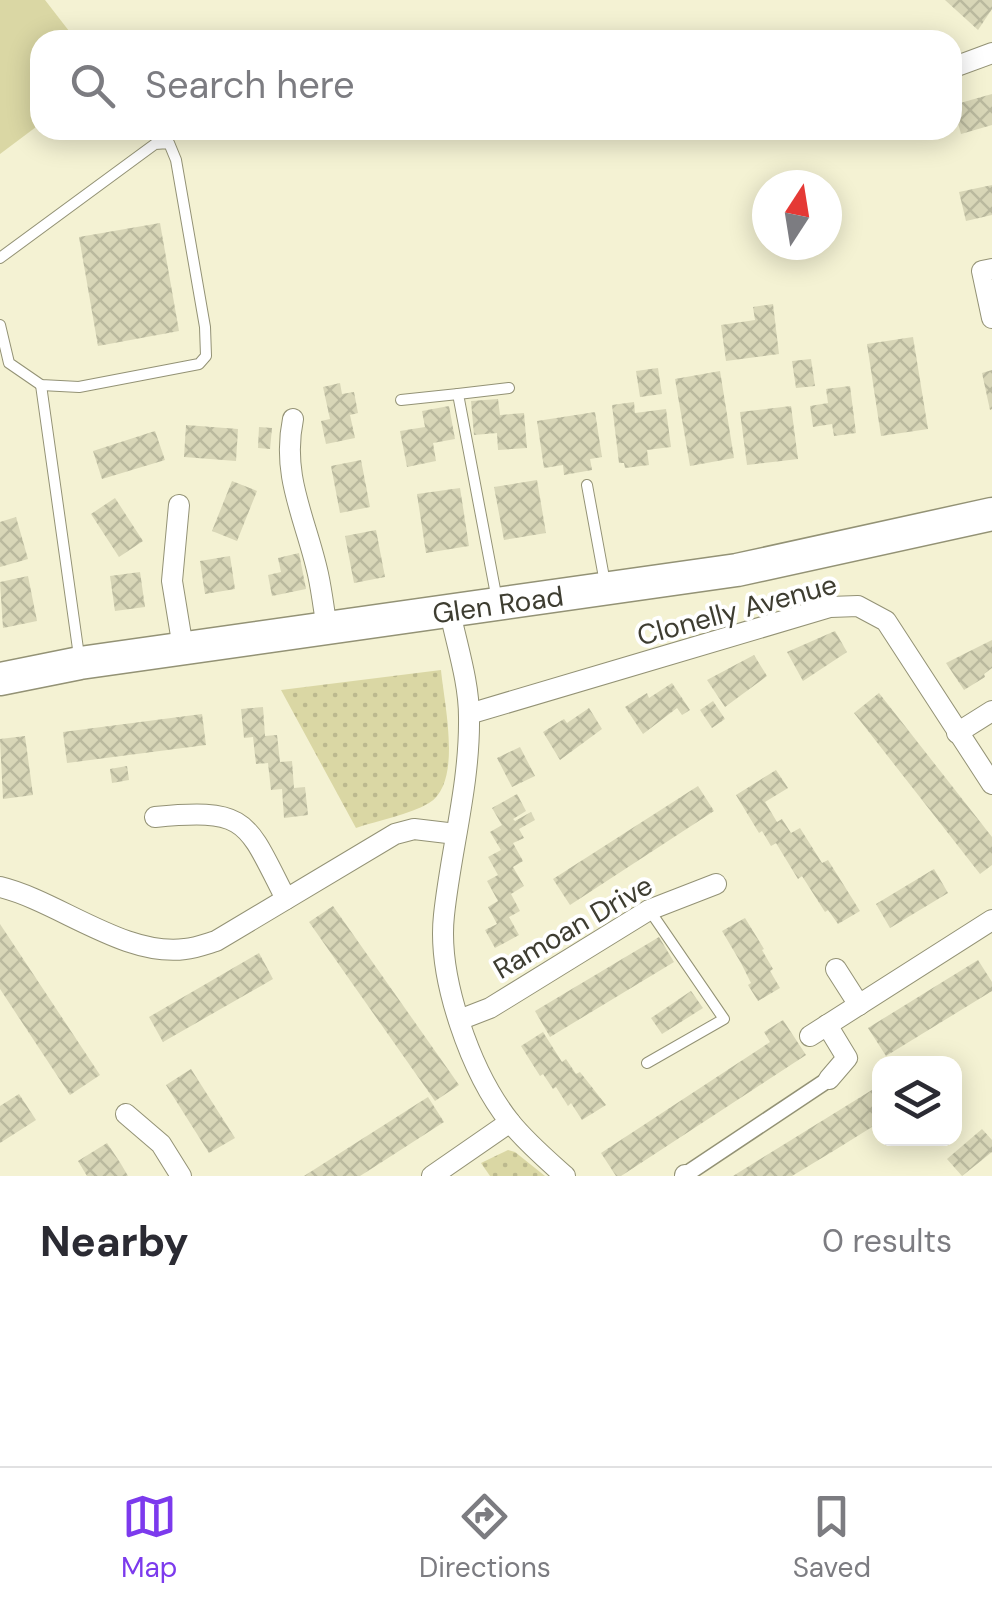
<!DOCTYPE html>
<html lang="en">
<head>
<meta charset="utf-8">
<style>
  :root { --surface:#fff; --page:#f2f2f3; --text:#2b2b33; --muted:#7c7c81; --line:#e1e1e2; --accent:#7c3aed }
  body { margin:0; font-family:"DM Sans",sans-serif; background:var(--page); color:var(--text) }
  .controls { position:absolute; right:30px; bottom:30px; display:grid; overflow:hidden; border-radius:20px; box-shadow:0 5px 25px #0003 }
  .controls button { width:90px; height:90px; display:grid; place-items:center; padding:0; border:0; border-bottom:2px solid var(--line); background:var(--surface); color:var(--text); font:50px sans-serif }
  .compass { position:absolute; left:752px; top:170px; width:90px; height:90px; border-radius:50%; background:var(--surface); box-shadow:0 5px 25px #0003; rotate:12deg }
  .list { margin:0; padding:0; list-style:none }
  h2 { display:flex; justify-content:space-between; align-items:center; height:130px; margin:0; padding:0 40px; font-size:42px }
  h2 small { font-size:32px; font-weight:400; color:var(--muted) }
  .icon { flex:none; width:55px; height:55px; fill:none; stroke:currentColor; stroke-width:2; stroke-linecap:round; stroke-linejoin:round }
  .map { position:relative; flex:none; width:992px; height:1176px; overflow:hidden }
  .search { position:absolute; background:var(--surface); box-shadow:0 5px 25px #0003; left:30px; right:30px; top:30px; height:110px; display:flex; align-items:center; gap:25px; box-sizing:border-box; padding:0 35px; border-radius:30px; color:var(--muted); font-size:38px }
  .sheet { height:290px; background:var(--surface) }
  nav { display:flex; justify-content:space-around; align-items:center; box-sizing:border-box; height:140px; border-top:2px solid var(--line); background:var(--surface); font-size:28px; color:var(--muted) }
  nav a { display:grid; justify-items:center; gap:5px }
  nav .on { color:var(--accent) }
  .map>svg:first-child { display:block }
  .grass { fill:url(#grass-dots) }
  .garden { fill:#dad7a4 }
  .building { fill:url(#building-cross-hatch) }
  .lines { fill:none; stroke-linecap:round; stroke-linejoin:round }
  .service-casing { stroke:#939275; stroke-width:12 }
  .pedestrian-casing { stroke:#939275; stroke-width:18 }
  .minor-casing { stroke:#939275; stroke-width:22 }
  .primary-casing { stroke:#939275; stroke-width:35 }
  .service { stroke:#fff; stroke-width:10 }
  .pedestrian { stroke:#fff; stroke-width:15 }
  .minor { stroke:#fff; stroke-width:20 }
  .primary { stroke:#fff; stroke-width:32 }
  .labels { text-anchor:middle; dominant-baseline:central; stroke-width:8; stroke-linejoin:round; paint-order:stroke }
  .street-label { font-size:28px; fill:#3e3d31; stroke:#fff }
</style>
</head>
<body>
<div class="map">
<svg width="992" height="1176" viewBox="0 0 992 1176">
  <defs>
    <pattern id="grass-dots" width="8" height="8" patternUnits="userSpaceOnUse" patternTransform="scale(2.5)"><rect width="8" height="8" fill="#dad7a4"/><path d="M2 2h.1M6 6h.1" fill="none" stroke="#bcb98e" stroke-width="1.8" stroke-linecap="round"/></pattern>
    <pattern id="building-cross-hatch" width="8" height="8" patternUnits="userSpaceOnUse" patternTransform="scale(2.5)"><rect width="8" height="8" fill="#d8d6b7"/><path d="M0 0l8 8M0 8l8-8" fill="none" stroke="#bab99e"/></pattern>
  </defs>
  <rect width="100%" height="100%" fill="#f4f2d3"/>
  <g class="grass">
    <path d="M 441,670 C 444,703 463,783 429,803 C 409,815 379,820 356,828 L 281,690 Z"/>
    <polygon points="508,1150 515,1152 545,1176 490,1176 481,1163"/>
  </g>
  <polygon class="garden" points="0,0 45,0 76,40 40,40 40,124 0,154"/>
  <g class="building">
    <polygon points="945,0 992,0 992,9 978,30"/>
    <polygon points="992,94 992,125 961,134 953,105"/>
    <polygon points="992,185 992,215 966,221 959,192"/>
    <polygon points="160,223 179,331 98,346 79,237"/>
    <polygon points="773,304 779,354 726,361 721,325 755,320 753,307"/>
    <polygon points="913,337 928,429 881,436 867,344"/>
    <polygon points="811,359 815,386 796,388 792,361"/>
    <polygon points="658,368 662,394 640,397 636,371"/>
    <polygon points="992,370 992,409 990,410 982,373"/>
    <polygon points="720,371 734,458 690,466 675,379"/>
    <polygon points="340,383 342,394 354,392 358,413 350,415 355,438 326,444 321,421 330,419 323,387"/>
    <polygon points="850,386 856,433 834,436 832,424 813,427 810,406 828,403 826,389"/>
    <polygon points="498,399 500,415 524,413 527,448 498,450 497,433 474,435 471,401"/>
    <polygon points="634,402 635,413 666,409 671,447 647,450 649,465 625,468 624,463 619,463 612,405"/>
    <polygon points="449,406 455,439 433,443 436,461 407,467 400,431 425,427 422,411"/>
    <polygon points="791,406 798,459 747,465 740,412"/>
    <polygon points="595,412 602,457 590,459 592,470 564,475 563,465 544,468 537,421"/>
    <polygon points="186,425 238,429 236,461 184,457"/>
    <polygon points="259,427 272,428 270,449 258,448"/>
    <polygon points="155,431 165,460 102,479 93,451"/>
    <polygon points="361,460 370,507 340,513 331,466"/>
    <polygon points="537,480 546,533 504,540 494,487"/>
    <polygon points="232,481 257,491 237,541 212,531"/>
    <polygon points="460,488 469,546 426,553 417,494"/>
    <polygon points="115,498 143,541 119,557 91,514"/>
    <polygon points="16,517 28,559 0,567 0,522"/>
    <polygon points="376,530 385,577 354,583 345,536"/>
    <polygon points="299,553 306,589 272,596 268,575 281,572 278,558"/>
    <polygon points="230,556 235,589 205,594 200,561"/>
    <polygon points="140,572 145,607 115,611 110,576"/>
    <polygon points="28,576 37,621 3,628 0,582"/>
    <polygon points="835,631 847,652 803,681 787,652"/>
    <polygon points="992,640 992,668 984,674 985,677 964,690 946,663"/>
    <polygon points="754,655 767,676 725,707 707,680"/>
    <polygon points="672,683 690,710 682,715 677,708 643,734 625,707 647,693 649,698"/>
    <polygon points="879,693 992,837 992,865 980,874 854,713"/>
    <polygon points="713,701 725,719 712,728 700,710"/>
    <polygon points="263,707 265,736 277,735 280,762 292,761 294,788 305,787 308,815 284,818 282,789 271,790 268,763 256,764 253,737 244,738 241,709"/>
    <polygon points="589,708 602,729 560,760 543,732 564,719 567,723"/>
    <polygon points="202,714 206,745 67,763 63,732"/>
    <polygon points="25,736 33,795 3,799 0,739"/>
    <polygon points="520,747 535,776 512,787 497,758"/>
    <polygon points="127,766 129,780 112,783 110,769"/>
    <polygon points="776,770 788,788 765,802 777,822 782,819 791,833 800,828 822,863 828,860 860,911 838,924 828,910 825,912 802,876 798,879 776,843 771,846 762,831 759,833 736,795"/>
    <polygon points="698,786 714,811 570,905 553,879"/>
    <polygon points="517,794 526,811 513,819 515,821 531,812 535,820 519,829 524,838 513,843 523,861 513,867 524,886 511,894 520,911 509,917 519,935 495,948 485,930 497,924 488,907 498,901 487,881 498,875 488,857 501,850 490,832 502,825 492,808"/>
    <polygon points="934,869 948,893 890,928 876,904"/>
    <polygon points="333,906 459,1085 435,1101 309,922"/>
    <polygon points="745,918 764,949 762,950 773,969 770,971 780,988 758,1001 748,985 751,983 741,963 722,931"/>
    <polygon points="0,924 100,1075 70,1095 0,989"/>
    <polygon points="659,937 674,962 550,1037 535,1011"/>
    <polygon points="259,953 273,979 163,1042 149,1017"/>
    <polygon points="978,960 992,982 992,991 886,1056 868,1028"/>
    <polygon points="691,991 703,1008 662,1034 651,1018"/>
    <polygon points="783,1020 806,1055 621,1176 616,1176 601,1153 770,1042 764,1032"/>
    <polygon points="543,1032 562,1062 566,1059 576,1074 580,1072 606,1105 582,1120 571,1103 568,1106 556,1087 553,1089 543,1074 540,1076 521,1046"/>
    <polygon points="191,1069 235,1138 209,1153 166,1085"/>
    <polygon points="880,1085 880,1122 835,1150 792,1176 733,1176"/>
    <polygon points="19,1094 36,1120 0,1143 0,1106"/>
    <polygon points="428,1097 444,1122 371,1169 360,1176 304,1176"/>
    <polygon points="982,1129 992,1140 992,1152 962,1176 947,1159"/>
    <polygon points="107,1143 121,1164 128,1176 87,1176 78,1161"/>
  </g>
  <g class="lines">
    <g class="service-casing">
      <g id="service">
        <polyline points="0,258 155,144 169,143 176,160 205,327 206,356 199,364 79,387 41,385 9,363 0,325"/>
        <polyline points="41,385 79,656"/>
        <polyline points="401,400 458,394"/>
        <polyline points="587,485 605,583"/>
        <polyline points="497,600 458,394 509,388"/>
        <polyline points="647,1063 724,1019 650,911"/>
      </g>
    </g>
    <g class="pedestrian-casing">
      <polyline id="pedestrian" points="685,1175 829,1079"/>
    </g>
    <g class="minor-casing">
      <g id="minor">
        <polyline points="957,66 992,53"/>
        <polyline points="992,269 982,271 992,318"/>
        <path d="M 293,419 C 281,477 306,519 318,574 C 322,592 324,611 327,629"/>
        <polyline points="179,505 172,581 183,648"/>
        <path d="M 450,612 C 457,646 469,682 469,717 C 470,784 451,849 444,915 C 437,978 471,1073 510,1122 C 526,1142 546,1159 565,1176"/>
        <polyline points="469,714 830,607 858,606 886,621 992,784"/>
        <polyline points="957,733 992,711"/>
        <path d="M 155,817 C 249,808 246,821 286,899"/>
        <path d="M 0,887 C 58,901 124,957 185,949 C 195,948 206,944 216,941 L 395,834 L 414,829 L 456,834"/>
        <polyline points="836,969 859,1005"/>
        <polyline points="459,1020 490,1008 649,910 716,884"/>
        <polyline points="827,1025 847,1058 829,1079"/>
        <polyline points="810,1036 992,920"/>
        <polyline points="126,1114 161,1144 181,1176"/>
        <polyline points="432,1176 510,1122"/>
        <polyline points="685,1176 685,1175"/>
      </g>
    </g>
    <g class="primary-casing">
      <polyline id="primary" points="0,679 80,663 737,570 992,514"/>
    </g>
    <use href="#service" class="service"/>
    <use href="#pedestrian" class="pedestrian"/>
    <use href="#minor" class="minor"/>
    <use href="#primary" class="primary"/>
  </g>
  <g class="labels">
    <g class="street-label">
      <text transform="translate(498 605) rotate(-8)">Glen Road</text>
      <text transform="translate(737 610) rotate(-15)">Clonelly Avenue</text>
      <text transform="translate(573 927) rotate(-30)">Ramoan Drive</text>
    </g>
  </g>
</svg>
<div class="controls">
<button><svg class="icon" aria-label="layers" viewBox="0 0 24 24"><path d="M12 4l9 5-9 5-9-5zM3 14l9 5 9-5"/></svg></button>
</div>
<svg class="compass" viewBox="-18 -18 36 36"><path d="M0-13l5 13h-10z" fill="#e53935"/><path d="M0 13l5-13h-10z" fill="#7c7c81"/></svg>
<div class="search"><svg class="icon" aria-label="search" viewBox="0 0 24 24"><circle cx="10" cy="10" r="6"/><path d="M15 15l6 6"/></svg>Search here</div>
</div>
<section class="sheet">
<h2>Nearby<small>0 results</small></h2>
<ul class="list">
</ul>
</section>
<nav>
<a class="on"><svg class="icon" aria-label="map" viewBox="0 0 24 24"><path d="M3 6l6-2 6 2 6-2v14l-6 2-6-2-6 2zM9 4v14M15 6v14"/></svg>Map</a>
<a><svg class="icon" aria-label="directions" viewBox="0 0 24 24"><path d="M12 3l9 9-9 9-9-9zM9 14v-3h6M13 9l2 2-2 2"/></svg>Directions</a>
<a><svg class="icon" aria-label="saved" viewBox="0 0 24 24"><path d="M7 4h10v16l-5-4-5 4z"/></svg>Saved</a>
</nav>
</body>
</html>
